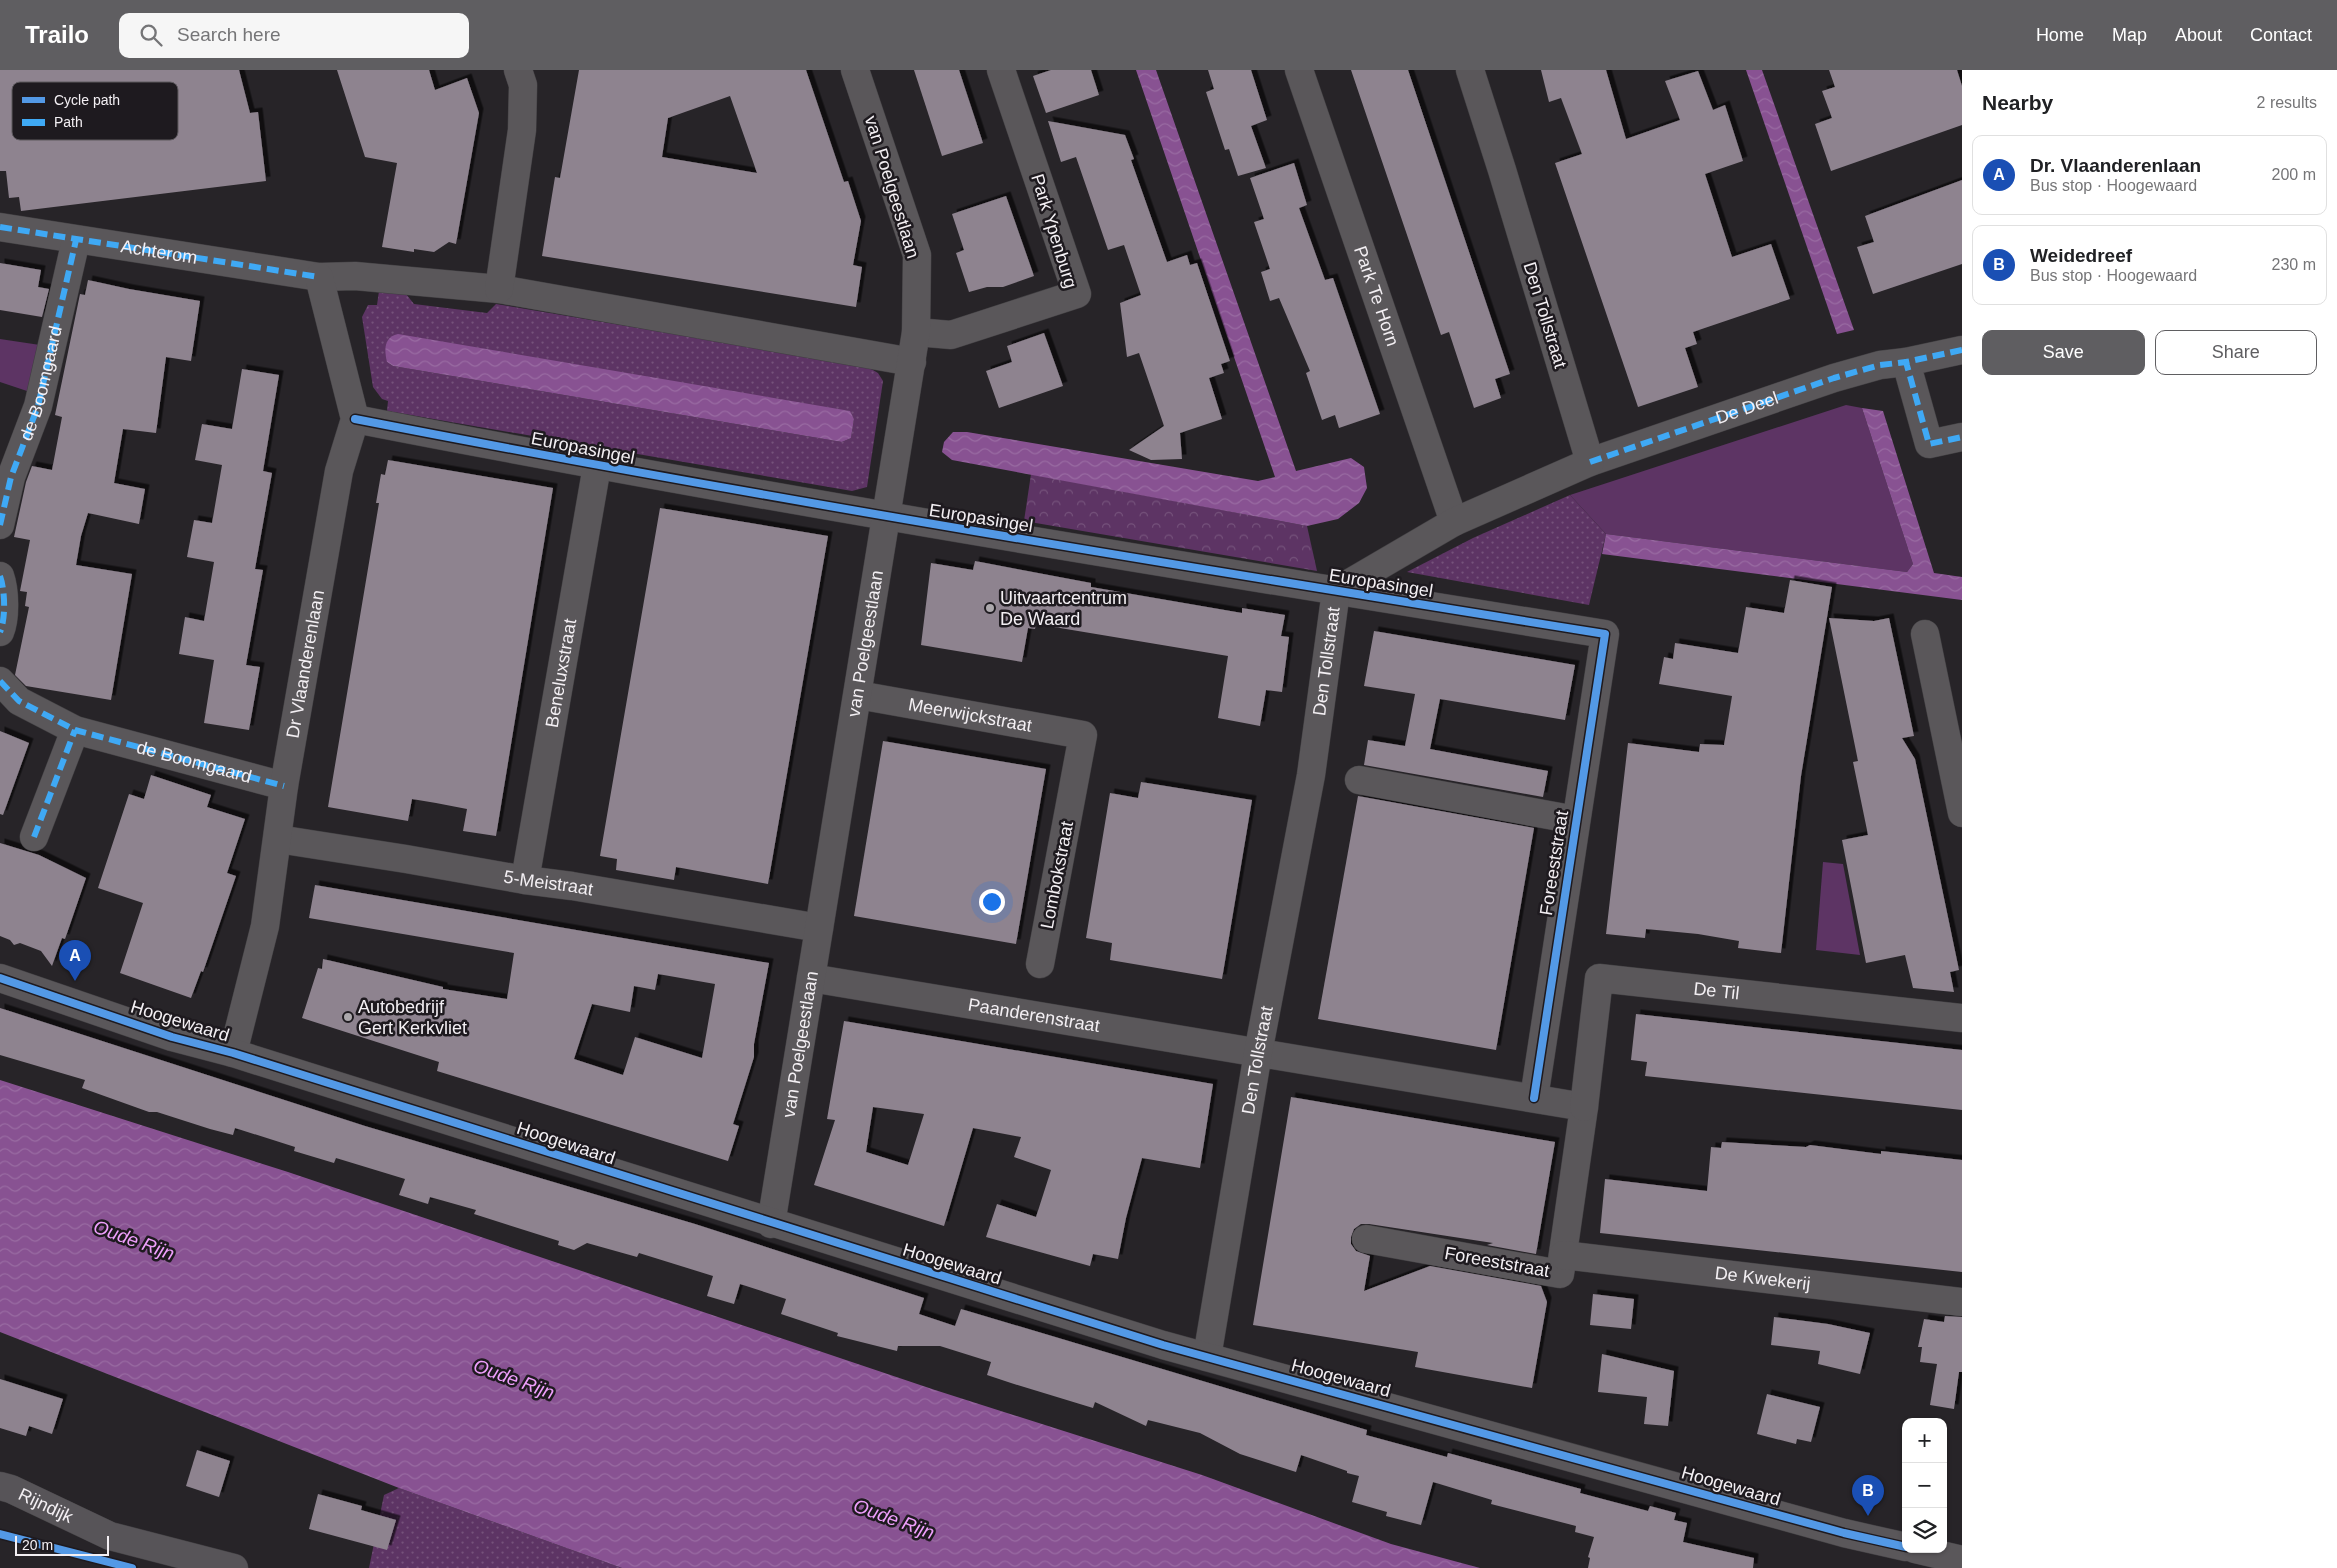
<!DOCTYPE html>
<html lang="en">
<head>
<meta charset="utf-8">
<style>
  :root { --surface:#fff; --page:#f6f6f6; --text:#202124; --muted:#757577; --line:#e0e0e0; --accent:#5f5e61 }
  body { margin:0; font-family:Helvetica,sans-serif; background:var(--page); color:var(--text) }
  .controls { position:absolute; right:15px; bottom:15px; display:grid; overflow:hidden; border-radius:10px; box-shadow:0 1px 4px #0004 }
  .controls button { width:45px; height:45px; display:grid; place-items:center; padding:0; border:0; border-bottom:1px solid var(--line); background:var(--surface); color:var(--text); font:25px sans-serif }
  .scale { position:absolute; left:15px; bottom:12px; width:94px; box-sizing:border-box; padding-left:5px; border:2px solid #f3eff3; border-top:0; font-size:14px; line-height:18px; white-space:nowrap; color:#f3eff3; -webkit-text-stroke:4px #1e1a1f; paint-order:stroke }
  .you { position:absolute; left:991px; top:831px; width:18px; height:18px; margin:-12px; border:4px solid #fff; border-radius:50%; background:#1a73e8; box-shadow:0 0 0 8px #1a73e833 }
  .badge { display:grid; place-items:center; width:32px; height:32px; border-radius:50%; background:var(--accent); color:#fff; font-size:16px; font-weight:700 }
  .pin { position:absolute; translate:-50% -41px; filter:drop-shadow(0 1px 2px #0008) }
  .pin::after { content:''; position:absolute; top:26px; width:18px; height:15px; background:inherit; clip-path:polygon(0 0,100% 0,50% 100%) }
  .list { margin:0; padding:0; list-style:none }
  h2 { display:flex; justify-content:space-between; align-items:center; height:65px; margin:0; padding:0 20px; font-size:21px }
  h2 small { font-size:16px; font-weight:400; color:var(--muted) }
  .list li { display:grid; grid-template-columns:32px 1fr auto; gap:15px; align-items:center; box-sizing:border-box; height:80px; margin:0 10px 10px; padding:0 10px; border:1px solid var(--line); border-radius:10px }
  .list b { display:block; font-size:19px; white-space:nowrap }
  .list p { margin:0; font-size:16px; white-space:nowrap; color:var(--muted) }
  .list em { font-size:16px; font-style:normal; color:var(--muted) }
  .actions { display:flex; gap:10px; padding:15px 20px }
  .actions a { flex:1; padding:11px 0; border:1px solid var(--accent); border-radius:10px; text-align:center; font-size:18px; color:var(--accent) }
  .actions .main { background:var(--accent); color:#fff }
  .icon { flex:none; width:28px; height:28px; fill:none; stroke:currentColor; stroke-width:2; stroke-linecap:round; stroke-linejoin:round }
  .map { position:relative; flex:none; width:1962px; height:1498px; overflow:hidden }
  header { display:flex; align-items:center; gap:30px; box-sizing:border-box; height:70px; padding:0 25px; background:var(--accent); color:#fff }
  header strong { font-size:24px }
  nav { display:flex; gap:28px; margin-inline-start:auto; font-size:18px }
  .search { width:350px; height:45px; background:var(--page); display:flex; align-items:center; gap:12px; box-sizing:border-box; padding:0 18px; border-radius:10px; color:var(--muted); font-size:19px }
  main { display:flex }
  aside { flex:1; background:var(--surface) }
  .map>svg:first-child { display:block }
  .grass { fill:url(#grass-dots); fill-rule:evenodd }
  .forest { fill:url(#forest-crowns) }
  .park { fill:#5d3464 }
  .water { fill:url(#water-waves) }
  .building { fill:#8e838f; fill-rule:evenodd; filter:url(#shadow) }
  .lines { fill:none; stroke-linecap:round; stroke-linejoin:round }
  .minor-casing { stroke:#413f42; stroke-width:29 }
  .tertiary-casing { stroke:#413f42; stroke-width:29 }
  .secondary-casing { stroke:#413f42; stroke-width:29 }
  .minor { stroke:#5a575a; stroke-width:28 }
  .tertiary { stroke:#5a575a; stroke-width:28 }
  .secondary { stroke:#575458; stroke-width:28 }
  .quiet { stroke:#3fa9f5; stroke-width:6; stroke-dasharray:12 6; stroke-linecap:butt }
  .cycleway-casing { stroke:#1e1a1f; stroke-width:11 }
  .cycleway { stroke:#5399e6; stroke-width:8 }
  .poi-dot { fill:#aca8ac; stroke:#1e1a1f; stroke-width:2 }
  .labels { text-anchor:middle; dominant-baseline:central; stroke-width:5; stroke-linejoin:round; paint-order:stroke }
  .street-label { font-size:18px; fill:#f3eff3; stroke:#1e1a1f }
  .poi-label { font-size:18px; fill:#f3eff3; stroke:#1e1a1f; text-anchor:start }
  .water-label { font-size:19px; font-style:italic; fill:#ef9ffc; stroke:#1e1a1f }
  .key { fill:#1e1a1f; stroke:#5e5a5f; stroke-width:1 }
  .key-label { font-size:14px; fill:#f3eff3 }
</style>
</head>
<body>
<header>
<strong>Trailo</strong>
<div class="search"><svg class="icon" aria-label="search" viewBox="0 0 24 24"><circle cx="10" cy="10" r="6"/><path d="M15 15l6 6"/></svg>Search here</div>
<nav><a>Home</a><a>Map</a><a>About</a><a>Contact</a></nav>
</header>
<main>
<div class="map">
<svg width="1962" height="1498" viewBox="0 0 1962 1498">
  <defs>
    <pattern id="grass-dots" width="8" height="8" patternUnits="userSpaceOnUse" patternTransform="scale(1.25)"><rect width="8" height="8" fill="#5d3464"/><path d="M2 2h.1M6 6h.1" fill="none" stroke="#75527b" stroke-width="1.8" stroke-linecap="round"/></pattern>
    <pattern id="forest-crowns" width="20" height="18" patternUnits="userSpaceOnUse" patternTransform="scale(1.25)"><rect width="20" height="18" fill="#5d3464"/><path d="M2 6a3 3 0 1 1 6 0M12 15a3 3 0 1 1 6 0" fill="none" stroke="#75527b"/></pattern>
    <pattern id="water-waves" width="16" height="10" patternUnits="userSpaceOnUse" patternTransform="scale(1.25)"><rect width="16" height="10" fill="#885292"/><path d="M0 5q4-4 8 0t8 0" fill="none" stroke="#996ba2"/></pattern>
    <filter id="shadow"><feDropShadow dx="4.5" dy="-4.5" stdDeviation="0" flood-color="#0009"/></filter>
  </defs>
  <rect width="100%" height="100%" fill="#272428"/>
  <g class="grass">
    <path d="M 379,221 L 406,224 L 414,234 L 487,243 L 496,234 L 866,296 L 878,303 L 883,311 L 867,417 L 852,421 L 387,341 L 388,331 L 382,329 L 373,317 L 362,247 L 368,235 L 377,235 ZM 387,292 L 849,341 L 854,349 L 851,368 L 842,372 L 393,296 Z"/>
    <polygon points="1570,425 1606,464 1589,535 1407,502 1473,468"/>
    <polygon points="399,1418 622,1498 369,1498 384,1425"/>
  </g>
  <polygon class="forest" points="1031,404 1307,456 1317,501 1024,451"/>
  <g class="park">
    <polygon points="0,269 40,275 30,322 0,312"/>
    <polygon points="1846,335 1862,338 1913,494 1907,502 1606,464 1570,425"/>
    <polygon points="1823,792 1843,794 1860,885 1816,880"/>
  </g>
  <g class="water">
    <polygon points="1136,0 1156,0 1296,401 1351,388 1364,397 1367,418 1359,433 1338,449 1307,456 952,390 942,382 944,372 953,362 967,362 1258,411 1275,407"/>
    <polygon points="1746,0 1762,0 1854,260 1837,264"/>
    <path d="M 398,264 L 850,341 L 854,349 L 851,368 L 842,372 L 393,296 L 387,292 C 384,279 384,267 398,264 Z"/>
    <polygon points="1862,338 1883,341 1934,503 1962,507 1962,530 1602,484 1606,464 1907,502 1913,494"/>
    <polygon points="0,1010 288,1102 935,1320 1202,1405 1391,1474 1480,1498 622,1498 399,1418 0,1262"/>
  </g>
  <g class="building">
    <polygon points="0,0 239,0 250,43 258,42 266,111 21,141 19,127 9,128 6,101 0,101"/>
    <polygon points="337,0 429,0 435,20 467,8 479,43 456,174 449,172 434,182 414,179 414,182 382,177 397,93 365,87"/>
    <path d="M 579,0 L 806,0 L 844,112 L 848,111 L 861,151 L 853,195 L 862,197 L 856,237 L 542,186 L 555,107 L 560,108 ZM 730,26 L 757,103 L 662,87 L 668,48 Z"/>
    <polygon points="914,0 959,0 983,73 942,86"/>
    <polygon points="1051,0 1091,0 1099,25 1046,43 1033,6"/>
    <polygon points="1208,0 1251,0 1267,50 1251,56 1266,98 1238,106 1229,79 1225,80 1206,22 1214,19"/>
    <polygon points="1351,0 1408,0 1510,304 1495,309 1501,328 1474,338 1449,262 1441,265"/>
    <polygon points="1541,0 1606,0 1626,69 1680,50 1665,11 1698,1 1713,40 1725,35 1743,91 1705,104 1732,187 1771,174 1790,229 1693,262 1697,274 1685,278 1698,317 1638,337 1555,93 1582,84 1561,28 1549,32"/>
    <polygon points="1829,0 1957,0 1962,16 1962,55 1831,101 1815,54 1832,48 1822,21 1835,17"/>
    <polygon points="1048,51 1125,65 1134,89 1131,90 1167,192 1187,185 1190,195 1197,193 1230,291 1221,294 1224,303 1209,308 1222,349 1180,363 1182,389 1151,390 1129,380 1164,356 1139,283 1127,287 1120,233 1141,225 1124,175 1108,180 1076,87 1061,92"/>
    <polygon points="1294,93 1307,135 1299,138 1325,210 1333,208 1380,344 1339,358 1335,345 1322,350 1306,303 1310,301 1279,228 1270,231 1261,202 1270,199 1254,152 1264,149 1250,108"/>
    <polygon points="1962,110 1962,194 1873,224 1857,177 1874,172 1865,146"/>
    <polygon points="1006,126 1034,206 1003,217 987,217 969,222 956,183 964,180 952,144"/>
    <polygon points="0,193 41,200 38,217 49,219 42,247 0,240"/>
    <polygon points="88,210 129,219 200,231 191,291 166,287 156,363 123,359 114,413 145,419 139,454 88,443 81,466 76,495 132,504 111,630 26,616 15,605 29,537 25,536 27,522 20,521 30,470 14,467 26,412 32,396 52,400 62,347 55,345 80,224 85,225"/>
    <polygon points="1044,263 1063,316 999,338 986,301 1012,292 1007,276"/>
    <polygon points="242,299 279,305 263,401 272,403 255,499 263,500 246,595 260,597 249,660 204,653 214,590 179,584 185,547 204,551 214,492 187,487 194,450 212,453 222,395 195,390 202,354 232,359"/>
    <polygon points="388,390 553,418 496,766 463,761 467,739 436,733 412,729 408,751 328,737 379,433 376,433 381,404 385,405"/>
    <polygon points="660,438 828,466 768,814 676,797 674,810 616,800 617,789 600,786"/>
    <polygon points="975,491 1091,513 1091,517 1242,543 1242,538 1285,545 1281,566 1289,567 1282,622 1266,620 1260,656 1218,648 1228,586 1036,554 1035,559 1028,558 1022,592 921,575 931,493 973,500"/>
    <polygon points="1790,510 1832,517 1801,706 1781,883 1738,878 1739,871 1698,864 1646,859 1645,868 1606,864 1628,673 1699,682 1700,674 1724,675 1732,626 1659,614 1664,587 1673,589 1675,573 1738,583 1746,537 1784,543"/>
    <polygon points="1829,548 1874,551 1889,548 1914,666 1902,668 1915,689 1959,900 1950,902 1954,922 1913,918 1905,885 1866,893 1842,770 1868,765 1853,692 1858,691"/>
    <polygon points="1374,561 1575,595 1565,650 1440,629 1430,679 1548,701 1543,727 1364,695 1368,670 1405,676 1415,624 1364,616"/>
    <polygon points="0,661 29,673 3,745 0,744"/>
    <polygon points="883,671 1046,699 1016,874 854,846"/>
    <polygon points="151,705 211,725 207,737 245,749 227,803 236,806 203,902 201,901 191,928 120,903 143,833 98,818 129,724 144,729"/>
    <polygon points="1141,712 1252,730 1222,909 1110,890 1112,873 1086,868 1110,723 1138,728"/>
    <polygon points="1358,726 1534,758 1496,980 1318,949"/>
    <polygon points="0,773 39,785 86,808 65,869 62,868 52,896 41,881 20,873 14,875 10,870 0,866"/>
    <path d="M 315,815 L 769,893 L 754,974 L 754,987 L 733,1054 L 739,1056 L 728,1091 L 437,1001 L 439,992 L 302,948 L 318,898 L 322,899 L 323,889 L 443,917 L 443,919 L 507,929 L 514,883 L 309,848 ZM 658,904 L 715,914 L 702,988 L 635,967 L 623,1005 L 574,989 L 592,934 L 630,942 L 634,916 L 655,920 Z"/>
    <polygon points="0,938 365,1056 695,1154 924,1228 919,1244 955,1256 961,1239 1367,1360 1366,1365 1447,1387 1448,1383 1581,1419 1580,1423 1648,1441 1650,1436 1676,1443 1674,1450 1687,1453 1683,1472 1754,1488 1753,1498 1588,1498 1590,1488 1588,1487 1594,1467 1575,1462 1576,1456 1491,1434 1492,1430 1433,1412 1421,1455 1386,1446 1387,1442 1352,1432 1359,1406 1347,1403 1347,1401 1301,1385 1296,1402 1240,1384 1200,1363 1148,1350 1146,1356 1095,1332 1093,1338 1011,1313 987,1305 991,1292 940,1276 898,1276 897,1281 837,1266 838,1263 781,1244 786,1229 740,1214 734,1234 707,1226 713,1206 639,1183 637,1187 587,1173 574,1180 558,1175 559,1171 474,1144 476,1140 430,1127 428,1134 399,1125 405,1109 336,1088 334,1093 294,1081 295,1077 235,1058 233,1065 210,1059 157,1042 149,1042 82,1018 85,1010 0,985"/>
    <polygon points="1636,944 1962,980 1962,1040 1645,1006 1647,992 1631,990"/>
    <path d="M 844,951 L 1213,1014 L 1200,1098 L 1142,1088 L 1126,1148 L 1118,1189 L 1093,1184 L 1090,1196 L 986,1167 L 997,1134 L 1036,1147 L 1051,1100 L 1014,1087 L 1021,1067 L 973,1058 L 944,1156 L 814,1115 L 835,1050 L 827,1049 ZM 873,1037 L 924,1044 L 908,1095 L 866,1082 Z"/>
    <polygon points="1291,1027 1555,1072 1536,1184 1487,1175 1493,1173 1369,1154 1361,1154 1354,1159 1351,1167 1351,1174 1356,1181 1370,1186 1364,1221 1430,1196 1541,1216 1547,1232 1532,1318 1415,1297 1418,1282 1253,1255"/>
    <polygon points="1722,1072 1806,1077 1810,1075 1881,1084 1881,1081 1962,1090 1962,1202 1600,1163 1605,1109 1707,1121 1711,1077 1721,1078"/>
    <polygon points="1593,1224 1634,1229 1631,1259 1590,1255"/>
    <polygon points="1945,1246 1962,1247 1962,1302 1959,1302 1954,1339 1930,1335 1937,1294 1920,1292 1922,1277 1918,1277 1924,1249 1944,1252"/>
    <polygon points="1774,1247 1828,1254 1870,1263 1860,1304 1818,1294 1820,1281 1771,1275"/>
    <polygon points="1602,1284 1674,1301 1668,1356 1644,1354 1647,1327 1598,1322"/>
    <polygon points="0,1309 63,1329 52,1364 29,1356 26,1366 0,1358"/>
    <polygon points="1767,1324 1820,1337 1811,1372 1797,1369 1796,1374 1757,1364"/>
    <polygon points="197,1380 230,1391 219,1427 186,1416"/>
    <polygon points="318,1424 362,1436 361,1440 396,1450 387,1480 309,1459"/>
  </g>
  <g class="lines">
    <g class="minor-casing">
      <g id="minor">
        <path id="s1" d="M 1299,0 L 1454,452"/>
        <polyline points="0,157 319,207 355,206 499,219 912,292"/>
        <polyline points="499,219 522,60 523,15 518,0"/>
        <polyline points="916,262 951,265 1077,224 1001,0"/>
        <polyline points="1962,280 1906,292 1929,374 1962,367"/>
        <path d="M 355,349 C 770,430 1187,497 1605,564 L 1534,1028"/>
        <path id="s2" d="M 1590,392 L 1834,308 L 1880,295 L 1906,292"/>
        <polyline points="0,455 11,407 38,336 76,170"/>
        <path d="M 0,506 C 5,520 6,548 0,562"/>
        <polyline points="1925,564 1962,743"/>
        <path id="s3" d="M 0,611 L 19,631 L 75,660 L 284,716"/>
        <path id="s4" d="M 858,625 L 1083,665 L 1040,894"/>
        <polyline points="1359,710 1576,750"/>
        <polyline points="34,767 75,660"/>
        <path id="s5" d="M 278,769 L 406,789 L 525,810 L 572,816 L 819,858"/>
        <path id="s6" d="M 525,810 L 597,396"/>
        <path id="s7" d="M 811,908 L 1584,1037 L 1560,1204 L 1366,1169"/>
        <path id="s8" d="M 233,983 L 265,856 L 284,716 L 339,401 L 355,349 L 319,207"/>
        <path id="s9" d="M 1584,1037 L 1599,908 L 1962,948"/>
        <path id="s10" d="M 771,1154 L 916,262 L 917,185 L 855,0"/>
        <path id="s11" d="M 1563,1185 L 1962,1232"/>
        <path id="s12" d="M 1207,1287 L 1258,983 L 1311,705 L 1336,521 L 1454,452 L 1590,392 L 1502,100 L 1470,0"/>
      </g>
    </g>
    <g class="tertiary-casing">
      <g id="tertiary">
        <polyline points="0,908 172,967 233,983 1163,1275 1844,1463 1906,1477"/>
        <polyline points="1915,1479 1962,1490"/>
      </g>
    </g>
    <g class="secondary-casing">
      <g id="secondary">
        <path id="s13" d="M 0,1416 L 11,1419 L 110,1466 L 234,1498"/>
      </g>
    </g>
    <use href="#minor" class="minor"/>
    <use href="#tertiary" class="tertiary"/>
    <use href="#secondary" class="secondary"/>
    <g class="quiet">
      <path id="s14" d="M 0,157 L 319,207"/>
      <polyline points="1962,280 1906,292 1929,374 1962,367"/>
      <polyline points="1590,392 1834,308 1880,295 1906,292"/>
      <path id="s15" d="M 0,455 L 11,407 L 38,336 L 76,170"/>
      <path d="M 0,506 C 5,520 6,548 0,562"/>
      <polyline points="0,611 19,631 75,660 284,716"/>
      <polyline points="34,767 75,660"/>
    </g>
    <g class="cycleway-casing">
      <g id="cycleway">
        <path d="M 355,349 C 770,430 1187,497 1605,564 L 1534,1028"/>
        <polyline points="0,908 172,967 233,983 1163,1275 1844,1463 1906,1477"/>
        <polyline points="0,1464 132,1498"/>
      </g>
    </g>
    <use href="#cycleway" class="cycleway"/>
  </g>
  <g class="poi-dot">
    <circle cx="990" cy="538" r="5"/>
    <circle cx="348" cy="947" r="5"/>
  </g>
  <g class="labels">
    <g class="street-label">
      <text transform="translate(892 117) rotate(73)">van Poelgeestlaan</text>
      <text transform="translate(1054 161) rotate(73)">Park Ypenburg</text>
      <text stroke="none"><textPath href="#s14" startOffset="161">Achterom</textPath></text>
      <text stroke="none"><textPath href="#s1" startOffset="239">Park Te Horn</textPath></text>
      <text transform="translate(1545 245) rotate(73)">Den Tollstraat</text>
      <text stroke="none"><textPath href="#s15" startOffset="148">de Boomgaard</textPath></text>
      <text stroke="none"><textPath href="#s2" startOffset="166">De Deel</textPath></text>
      <text transform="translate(583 378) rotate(11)">Europasingel</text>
      <text transform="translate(981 448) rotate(9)">Europasingel</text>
      <text transform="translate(1381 513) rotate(9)">Europasingel</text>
      <text stroke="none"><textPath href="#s10" startOffset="588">van Poelgeestlaan</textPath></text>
      <text stroke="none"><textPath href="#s12" startOffset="706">Den Tollstraat</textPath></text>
      <text stroke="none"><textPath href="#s8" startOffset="396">Dr Vlaanderenlaan</textPath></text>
      <text stroke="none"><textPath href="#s6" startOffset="210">Beneluxstraat</textPath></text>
      <text stroke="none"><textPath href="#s4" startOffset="114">Meerwijckstraat</textPath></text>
      <text stroke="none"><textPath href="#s3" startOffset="214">de Boomgaard</textPath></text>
      <text transform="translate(1554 793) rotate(-81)">Foreeststraat</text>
      <text transform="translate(1057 805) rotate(-79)">Lombokstraat</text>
      <text stroke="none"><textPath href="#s5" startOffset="274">5-Meistraat</textPath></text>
      <text stroke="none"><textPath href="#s9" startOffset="248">De Til</textPath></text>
      <text stroke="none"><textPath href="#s7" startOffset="226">Paanderenstraat</textPath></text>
      <text transform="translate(180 951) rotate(17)">Hoogewaard</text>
      <text stroke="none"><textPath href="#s10" startOffset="182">van Poelgeestlaan</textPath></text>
      <text stroke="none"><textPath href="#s12" startOffset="301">Den Tollstraat</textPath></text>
      <text transform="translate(566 1073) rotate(18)">Hoogewaard</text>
      <text transform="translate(1497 1192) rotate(10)">Foreeststraat</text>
      <text transform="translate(952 1194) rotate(17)">Hoogewaard</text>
      <text stroke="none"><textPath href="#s11" startOffset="201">De Kwekerij</textPath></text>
      <text transform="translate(1341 1308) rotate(15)">Hoogewaard</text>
      <text transform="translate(1731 1416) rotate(16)">Hoogewaard</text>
      <text stroke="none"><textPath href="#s13" startOffset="50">Rijndijk</textPath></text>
    </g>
    <g class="poi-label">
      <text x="1000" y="528">Uitvaartcentrum<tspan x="1000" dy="21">De Waard</tspan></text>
      <text x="358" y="937">Autobedrijf<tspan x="358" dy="21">Gert Kerkvliet</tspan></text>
    </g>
    <g class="water-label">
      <text transform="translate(134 1170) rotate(20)">Oude Rijn</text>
      <text transform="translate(514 1309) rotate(20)">Oude Rijn</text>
      <text transform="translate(894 1449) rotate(20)">Oude Rijn</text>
    </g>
  </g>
  <rect x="12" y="12" width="166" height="58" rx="8" class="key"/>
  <rect x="22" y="27" width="23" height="6" fill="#5399e6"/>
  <rect x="22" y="49" width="23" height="7" fill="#3fa9f5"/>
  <g class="key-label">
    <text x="54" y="35">Cycle path</text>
    <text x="54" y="57">Path</text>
  </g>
</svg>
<div class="controls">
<button>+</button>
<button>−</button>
<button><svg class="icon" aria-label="layers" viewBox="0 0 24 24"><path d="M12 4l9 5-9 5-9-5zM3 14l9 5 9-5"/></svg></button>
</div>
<div class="scale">20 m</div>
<div class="you"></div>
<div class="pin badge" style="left:75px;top:911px;background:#1a4fb4">A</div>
<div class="pin badge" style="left:1868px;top:1446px;background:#1a4fb4">B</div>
</div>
<aside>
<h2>Nearby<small>2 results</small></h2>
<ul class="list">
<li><span class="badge" style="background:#1a4fb4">A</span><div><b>Dr. Vlaanderenlaan</b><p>Bus stop · Hoogewaard</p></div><em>200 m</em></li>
<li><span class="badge" style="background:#1a4fb4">B</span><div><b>Weidedreef</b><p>Bus stop · Hoogewaard</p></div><em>230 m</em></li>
</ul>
<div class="actions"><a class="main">Save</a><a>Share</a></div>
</aside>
</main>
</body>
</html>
